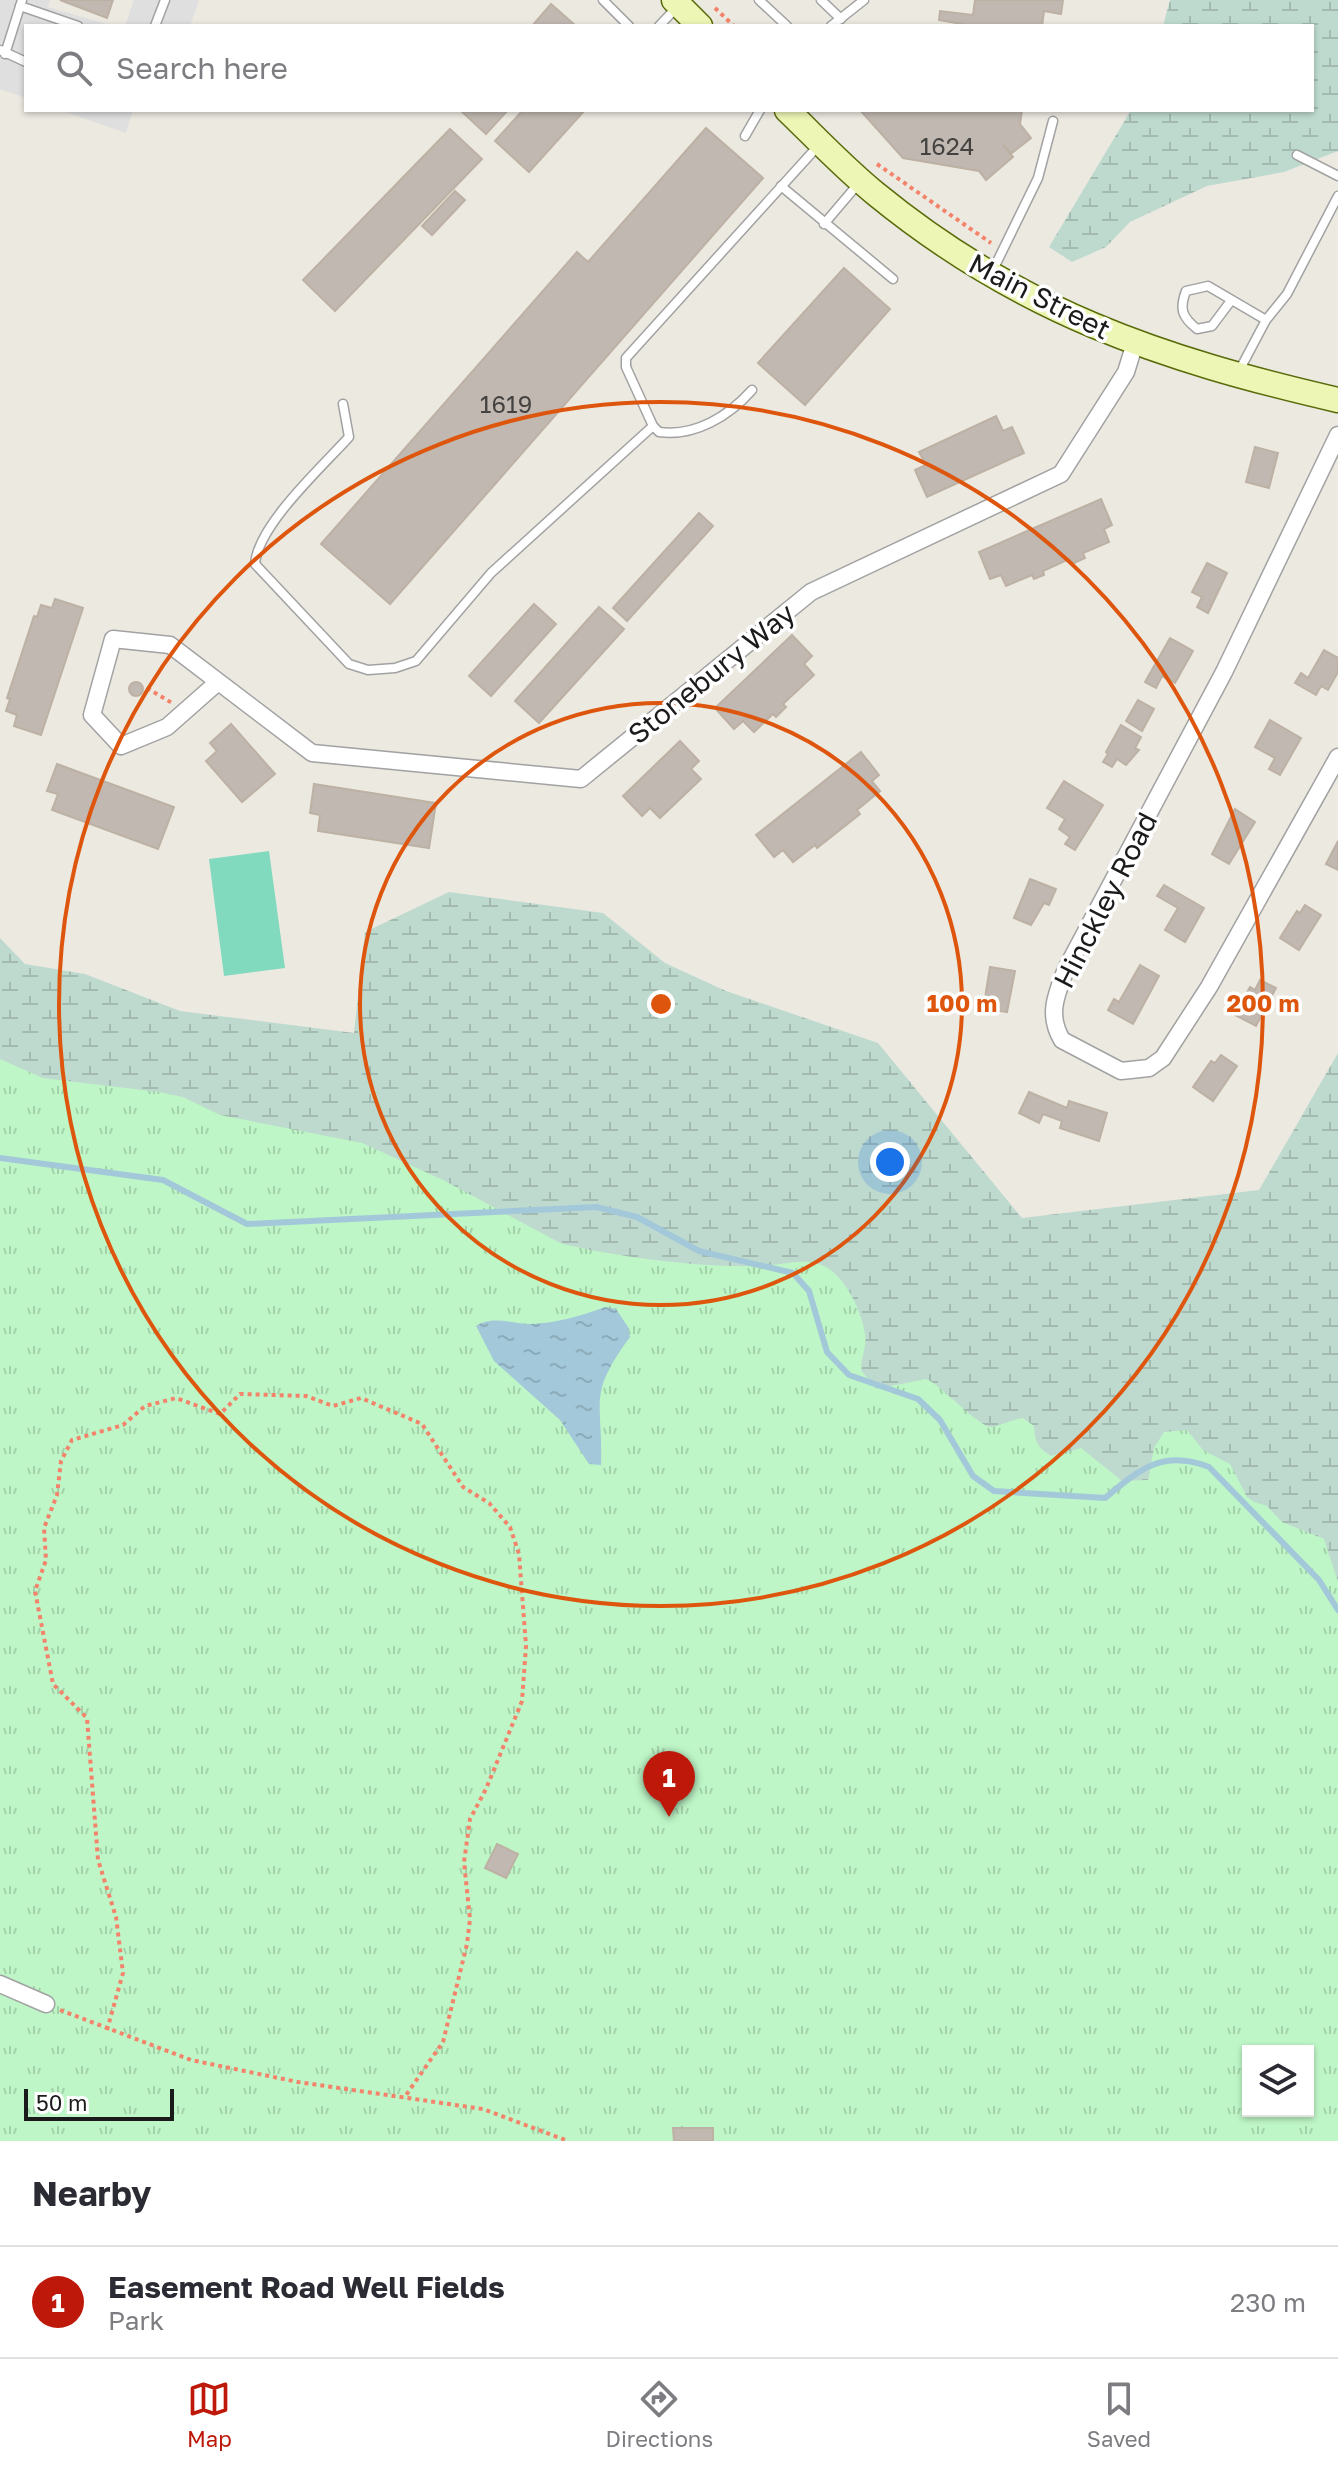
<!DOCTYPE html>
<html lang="en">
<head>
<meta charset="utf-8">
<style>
  :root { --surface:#fff; --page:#f2f2f3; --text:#2b2b33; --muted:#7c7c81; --line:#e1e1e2; --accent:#bd1809 }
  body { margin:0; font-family:"Golos Text",sans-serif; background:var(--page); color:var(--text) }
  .controls { position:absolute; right:24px; bottom:24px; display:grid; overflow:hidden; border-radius:0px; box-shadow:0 2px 6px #0004 }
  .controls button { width:72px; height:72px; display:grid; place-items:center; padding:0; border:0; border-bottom:2px solid var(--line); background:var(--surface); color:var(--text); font:40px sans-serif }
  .scale { position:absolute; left:24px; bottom:20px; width:150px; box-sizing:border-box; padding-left:8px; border:4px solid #1b1b1b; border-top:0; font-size:22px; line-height:28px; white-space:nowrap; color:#1b1b1b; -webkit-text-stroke:6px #fff; paint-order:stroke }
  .you { position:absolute; left:890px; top:1162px; width:28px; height:28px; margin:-20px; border:6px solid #fff; border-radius:50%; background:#1a73e8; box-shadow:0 0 0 12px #1a73e833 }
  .badge { display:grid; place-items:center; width:52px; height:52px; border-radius:50%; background:var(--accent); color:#fff; font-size:26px; font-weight:700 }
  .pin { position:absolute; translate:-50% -66px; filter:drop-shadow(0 2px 4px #0008) }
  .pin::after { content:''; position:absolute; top:42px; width:28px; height:24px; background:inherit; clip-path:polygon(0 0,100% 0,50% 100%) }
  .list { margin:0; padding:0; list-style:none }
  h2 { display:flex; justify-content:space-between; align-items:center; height:104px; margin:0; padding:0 32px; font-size:34px }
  h2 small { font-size:26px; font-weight:400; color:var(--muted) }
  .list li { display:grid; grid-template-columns:52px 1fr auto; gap:24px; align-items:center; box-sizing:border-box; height:112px; padding:0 32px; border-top:2px solid var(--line) }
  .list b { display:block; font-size:30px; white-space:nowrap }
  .list p { margin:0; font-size:26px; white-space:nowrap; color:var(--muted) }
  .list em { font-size:26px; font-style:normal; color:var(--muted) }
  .icon { flex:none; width:44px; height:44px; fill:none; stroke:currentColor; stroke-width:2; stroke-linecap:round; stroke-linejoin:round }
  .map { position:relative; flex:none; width:1338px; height:2141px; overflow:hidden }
  .search { position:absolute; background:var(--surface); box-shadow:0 2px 6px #0004; left:24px; right:24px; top:24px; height:88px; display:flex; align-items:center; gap:20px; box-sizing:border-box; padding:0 28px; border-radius:0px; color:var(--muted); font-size:30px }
  .sheet { height:216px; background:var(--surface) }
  nav { display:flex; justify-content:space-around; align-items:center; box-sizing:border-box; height:112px; border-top:2px solid var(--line); background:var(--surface); font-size:22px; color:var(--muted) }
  nav a { display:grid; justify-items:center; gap:4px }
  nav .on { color:var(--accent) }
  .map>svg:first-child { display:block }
  .wetland { fill:url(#wetland-marsh); fill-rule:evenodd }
  .park { fill:url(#park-tufts); fill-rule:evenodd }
  .pitch { fill:#81d9be }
  .parking { fill:#dfdfdf }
  .water { fill:url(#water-ripples) }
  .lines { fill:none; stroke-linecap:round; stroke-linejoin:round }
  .stream { stroke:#a2c8d9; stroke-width:6 }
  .building { fill:#c0b8b1; stroke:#bdb1a4; stroke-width:2 }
  .lane-casing { stroke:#a2a2a2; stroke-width:11 }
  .street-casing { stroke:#a2a2a2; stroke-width:19 }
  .secondary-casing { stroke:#586b09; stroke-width:27 }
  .path { stroke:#f3846b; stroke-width:4; stroke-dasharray:4 4; stroke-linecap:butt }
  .lane { stroke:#fff; stroke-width:8 }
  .street { stroke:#fff; stroke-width:16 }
  .secondary { stroke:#edf6b5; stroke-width:24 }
  .ring { fill:none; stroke:#de560d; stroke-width:4 }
  .labels { text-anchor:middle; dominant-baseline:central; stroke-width:7; stroke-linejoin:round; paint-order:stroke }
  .number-label { font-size:24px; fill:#444240 }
  .street-label { font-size:28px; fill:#1b1b1b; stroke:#fff }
  .centre { fill:#de560d; stroke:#fff; stroke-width:4 }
  .ring-label { font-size:24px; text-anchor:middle; font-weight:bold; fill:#de560d; stroke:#fff; stroke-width:7; stroke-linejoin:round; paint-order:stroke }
</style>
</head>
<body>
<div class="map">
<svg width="1338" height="2141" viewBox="0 0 1338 2141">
  <defs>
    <pattern id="wetland-marsh" width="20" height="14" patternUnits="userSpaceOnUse" patternTransform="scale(2)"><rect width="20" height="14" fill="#bedacf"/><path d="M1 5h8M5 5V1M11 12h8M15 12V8" fill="none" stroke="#a3bab1"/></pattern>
    <pattern id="park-tufts" width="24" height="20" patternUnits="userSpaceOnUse" patternTransform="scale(2)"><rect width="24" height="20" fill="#bef6c7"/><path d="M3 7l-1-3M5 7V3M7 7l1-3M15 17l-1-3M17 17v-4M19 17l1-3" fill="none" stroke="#a3d2aa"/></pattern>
    <pattern id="water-ripples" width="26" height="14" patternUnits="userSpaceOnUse" patternTransform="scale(2)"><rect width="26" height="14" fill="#a2c8d9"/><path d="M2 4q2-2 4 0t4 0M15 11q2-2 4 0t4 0" fill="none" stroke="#8babba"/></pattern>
  </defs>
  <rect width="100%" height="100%" fill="#ece9e1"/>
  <g class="wetland">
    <polygon points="1170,0 1338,0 1338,151 1284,172 1207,186 1130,222 1106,247 1072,262 1049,247 1131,110 1312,110 1312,26 1163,26"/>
    <path d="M 449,892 L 603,913 L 665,963 L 726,991 L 878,1043 L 1022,1218 L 1259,1190 L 1338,1053 L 1338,2141 L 757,2141 L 0,1320 L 0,938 L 25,964 L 85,974 L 180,1011 L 354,1033 L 365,932 ZM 1248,2051 L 1308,2051 L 1308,2111 L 1248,2111 Z"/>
  </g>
  <path class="park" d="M 0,1059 L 43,1078 L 159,1092 L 183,1097 L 220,1115 L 362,1143 L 445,1181 L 560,1243 C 614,1257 704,1268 760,1266 C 782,1266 804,1256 826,1267 C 846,1278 862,1312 865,1334 C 867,1347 861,1357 861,1370 L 876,1389 L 926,1379 C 944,1387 979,1428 992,1427 C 1003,1425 1013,1419 1023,1418 L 1034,1426 C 1035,1442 1037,1447 1051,1456 L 1081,1448 L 1122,1481 L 1148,1480 L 1154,1448 L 1164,1432 L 1187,1430 L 1203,1450 L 1230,1464 L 1247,1497 L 1254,1502 L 1267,1506 L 1282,1522 L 1324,1539 L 1338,1582 L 1338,2141 L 0,2141 ZM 1248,2051 L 1308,2051 L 1308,2111 L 1248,2111 Z"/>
  <polygon class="pitch" points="269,851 285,968 224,976 209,859"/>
  <g class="parking">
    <polygon points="0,0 50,0 48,7 113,26 26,26 26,98 0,89"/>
    <polygon points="134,0 199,0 190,26 125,26"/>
    <polygon points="60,110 133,110 126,133"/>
  </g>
  <path class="water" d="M 605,1307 L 616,1309 L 628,1327 L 630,1337 C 587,1396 603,1398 601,1465 L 589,1464 L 560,1420 L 494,1361 L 476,1326 C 492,1315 513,1324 531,1324 C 557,1323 581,1316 605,1307 Z"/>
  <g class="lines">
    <path class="stream" d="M 0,1158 L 163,1180 L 247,1224 L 596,1207 L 637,1217 L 699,1251 L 793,1273 L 809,1291 L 827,1352 L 849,1375 L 918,1399 L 940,1420 L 973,1476 L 994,1491 L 1105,1498 C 1140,1469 1163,1449 1209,1467 L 1319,1580 L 1338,1610"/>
  </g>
  <g class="building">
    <polygon points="60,0 113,0 107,18"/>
    <polygon points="975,0 1063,0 1061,14 1044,11 1042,26 972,26 939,20 940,11 973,15"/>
    <polygon points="551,4 576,26 532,26"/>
    <polygon points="460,110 508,110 486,134"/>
    <polygon points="523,110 585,110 529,172 495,141"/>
    <polygon points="860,110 1022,110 1020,124 1031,138 1012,153 1003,145 1013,157 986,180 979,171 903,158"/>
    <polygon points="706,128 763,178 390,604 321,544 577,252 588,262"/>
    <polygon points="450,129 482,159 335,311 303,280"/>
    <polygon points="455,191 465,200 432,235 422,226"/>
    <polygon points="844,268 890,309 805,405 758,363"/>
    <polygon points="996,416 1003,431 1012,427 1024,453 927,497 915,470 926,465 919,452"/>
    <polygon points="1255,447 1278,453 1269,488 1246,482"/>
    <polygon points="1101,499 1112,525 1104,529 1109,542 1083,553 1085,558 1072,564 1069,559 1043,571 1044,575 1034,579 1032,575 1006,586 1001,575 990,579 979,552"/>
    <polygon points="699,513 713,526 627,621 613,608"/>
    <polygon points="1207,563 1227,573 1208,613 1197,607 1202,597 1192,592"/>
    <polygon points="55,599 83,608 41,735 14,726 17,715 6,711 10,699 7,698 34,616 37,617 41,605 52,608"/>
    <polygon points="534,604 556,624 491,696 469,676"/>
    <polygon points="599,607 624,629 539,723 515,701"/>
    <polygon points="792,635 812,656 804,664 814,675 783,704 786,707 776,717 773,714 754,732 743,721 734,729 715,708"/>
    <polygon points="1170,638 1193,651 1175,683 1162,676 1156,688 1145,682"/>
    <polygon points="1324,650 1338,658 1338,672 1328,690 1321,686 1316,695 1295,683 1301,673 1308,678"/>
    <circle cx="136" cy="689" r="7"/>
    <polygon points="1138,700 1154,709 1142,731 1126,721"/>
    <polygon points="1270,720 1301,738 1280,775 1269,769 1275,758 1255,747"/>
    <polygon points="231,724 275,774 242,802 206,761 217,751 210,743"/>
    <polygon points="1121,725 1141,737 1135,748 1139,750 1126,765 1117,759 1112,767 1103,762 1108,754 1106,752"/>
    <polygon points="680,741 699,761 691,769 701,779 660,818 650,808 642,816 623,796"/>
    <polygon points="861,752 879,775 872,781 880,791 857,810 860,814 817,848 815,845 793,862 783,850 774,857 756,835"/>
    <polygon points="57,764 174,807 158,849 52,810 58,794 47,791"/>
    <polygon points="1064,781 1103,805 1075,850 1065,844 1070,837 1059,829 1065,819 1047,808"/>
    <polygon points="314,784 436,803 429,848 318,831 320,815 310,813"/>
    <polygon points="1235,809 1255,822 1229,864 1212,854"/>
    <polygon points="1338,841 1338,870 1326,864"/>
    <polygon points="1030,879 1056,889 1049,905 1044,903 1031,925 1014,918"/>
    <polygon points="1164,885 1204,908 1185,942 1165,930 1178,908 1157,896"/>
    <polygon points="1305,905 1321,915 1299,950 1280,938 1297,911 1300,913"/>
    <polygon points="1140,965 1159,976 1133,1024 1108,1010 1114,999 1119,1002"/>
    <polygon points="990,967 1015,971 1007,1012 994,1010 996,1000 985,998"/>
    <polygon points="1260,980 1276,988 1256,1026 1235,1015 1250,987 1255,990"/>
    <polygon points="1221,1055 1237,1066 1213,1101 1193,1087 1211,1061 1215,1063"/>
    <polygon points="1029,1092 1067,1108 1069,1101 1107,1113 1099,1141 1060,1128 1062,1121 1043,1114 1039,1123 1019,1113"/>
    <polygon points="497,1844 518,1854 506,1878 485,1868"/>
    <polygon points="673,2128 713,2128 713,2141 674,2141"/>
  </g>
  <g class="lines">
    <g class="lane-casing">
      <g id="lane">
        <polyline points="603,0 629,26"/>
        <polyline points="759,0 787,26"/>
        <polyline points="821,0 841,19"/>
        <polyline points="20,6 78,26"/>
        <polyline points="155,26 165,0"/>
        <polyline points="659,26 678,6"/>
        <polyline points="831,26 864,0"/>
        <polyline points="0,50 26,62"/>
        <polyline points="5,54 22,0"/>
        <polyline points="745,136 760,110"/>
        <polyline points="1297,155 1338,176"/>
        <polyline points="781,186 893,279"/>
        <polyline points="824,224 858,184"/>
        <polyline points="993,270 1038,178 1053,121"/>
        <path d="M 1230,302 L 1212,326 L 1197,329 C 1182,317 1179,309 1186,291 L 1208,286 L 1266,320"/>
        <polyline points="1239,371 1266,320 1287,294 1338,196"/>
        <path d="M 752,390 C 729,416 695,437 659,432 L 653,426 L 626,367 L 626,358 L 818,146"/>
        <path d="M 343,404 L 349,437 C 322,467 258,525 255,564 L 349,664 L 368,670 L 395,668 L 416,661 L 491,573 L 653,426"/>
      </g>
    </g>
    <g class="street-casing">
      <g id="street">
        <path d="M 1338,435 L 1224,672 L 1066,969 C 1056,995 1047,1015 1062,1040 L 1121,1071 L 1149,1068 L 1163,1058 L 1209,987 L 1338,757"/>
        <polyline points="218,682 167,727 121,746 92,715 113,639 170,645 312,753 581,779 811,592 1061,474 1126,372 1135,343"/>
        <polyline points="0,1984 46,2004"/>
      </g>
    </g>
    <g class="secondary-casing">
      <g id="secondary">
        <polyline points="674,0 700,26"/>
        <path d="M 787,110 C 816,138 844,168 876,194 C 1019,311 1160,359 1338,400"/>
      </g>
    </g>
    <g class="path">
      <polyline points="715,8 734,26"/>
      <polyline points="877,164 991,243"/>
      <polyline points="147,688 172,703"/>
      <polyline points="60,2010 191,2060 298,2082 483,2109 568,2141"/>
      <polyline points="107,2030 123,1973 116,1917 98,1860 87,1718 53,1684 35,1591 46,1560 44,1528 57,1495 61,1461 72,1440 123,1425 145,1406 176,1398 220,1414 240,1394 306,1396 333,1406 361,1398 422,1424 463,1487 489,1503 510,1527 519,1554 526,1646 522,1701 486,1789 470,1819 464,1862 470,1919 467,1944 443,2042 404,2098"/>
    </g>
    <use href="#lane" class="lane"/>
    <use href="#street" class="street"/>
    <use href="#secondary" class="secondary"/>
  </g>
  <g class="ring">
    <circle cx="661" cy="1004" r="301"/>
    <circle cx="661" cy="1004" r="602"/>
  </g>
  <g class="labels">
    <g class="number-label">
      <text x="947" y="145">1624</text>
      <text x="506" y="403">1619</text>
    </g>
    <g class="street-label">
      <text transform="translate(1040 296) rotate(27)">Main Street</text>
      <text transform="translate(711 673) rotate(-39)">Stonebury Way</text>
      <text transform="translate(1105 900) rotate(-63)">Hinckley Road</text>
    </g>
  </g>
  <circle cx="661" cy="1004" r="12" class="centre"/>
  <g class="ring-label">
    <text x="962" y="1012">100 m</text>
    <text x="1263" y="1012">200 m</text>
  </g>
</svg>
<div class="controls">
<button><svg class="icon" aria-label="layers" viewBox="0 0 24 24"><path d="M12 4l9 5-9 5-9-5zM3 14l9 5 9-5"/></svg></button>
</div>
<div class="scale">50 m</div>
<div class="you"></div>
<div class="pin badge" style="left:669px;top:1817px">1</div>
<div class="search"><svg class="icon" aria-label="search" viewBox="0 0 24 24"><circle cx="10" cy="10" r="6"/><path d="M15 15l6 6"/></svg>Search here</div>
</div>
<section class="sheet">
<h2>Nearby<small></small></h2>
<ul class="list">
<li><span class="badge">1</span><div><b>Easement Road Well Fields</b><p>Park</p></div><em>230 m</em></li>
</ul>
</section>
<nav>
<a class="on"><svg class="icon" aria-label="map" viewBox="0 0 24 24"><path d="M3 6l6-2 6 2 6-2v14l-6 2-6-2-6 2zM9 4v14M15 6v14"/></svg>Map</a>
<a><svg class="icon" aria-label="directions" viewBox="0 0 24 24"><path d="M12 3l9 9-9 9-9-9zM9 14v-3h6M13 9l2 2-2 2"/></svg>Directions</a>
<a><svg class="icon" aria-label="saved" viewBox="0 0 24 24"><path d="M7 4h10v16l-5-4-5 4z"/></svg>Saved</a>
</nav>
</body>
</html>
